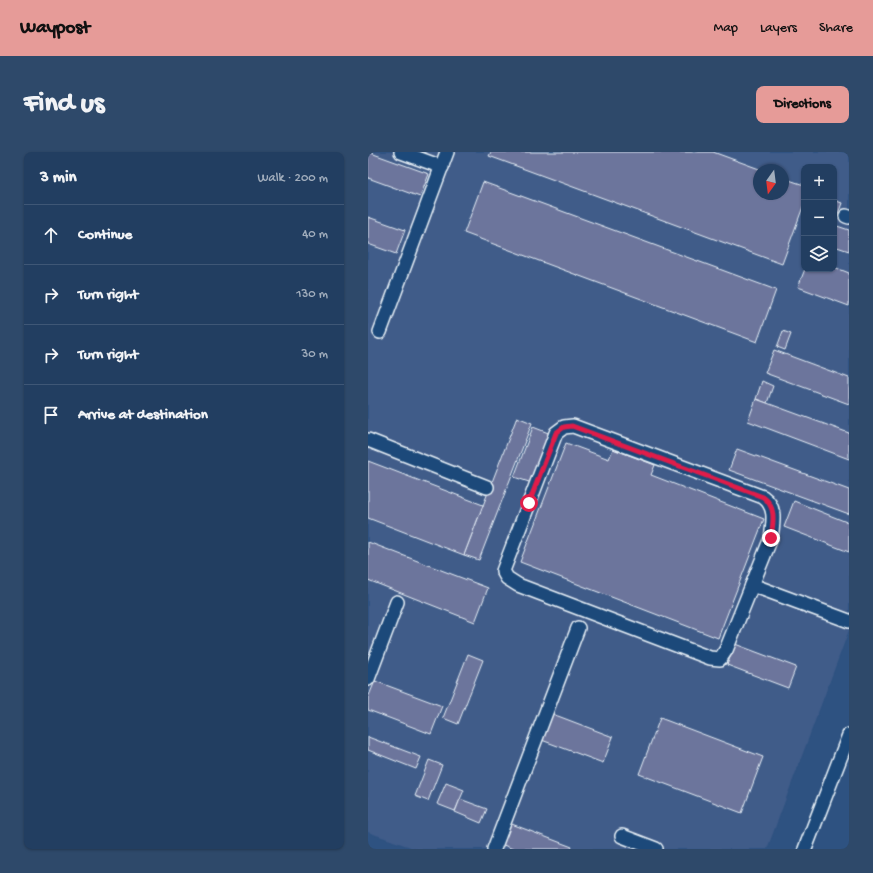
<!DOCTYPE html>
<html lang="en">
<head>
<meta charset="utf-8">
<style>
  :root { --surface:#223e61; --page:#2e496a; --text:#f1f3f6; --muted:#a2aebd; --line:#3f5776; --accent:#e69b98 }
  body { margin:0; font-family:"Gochi Hand",sans-serif; background:var(--page); color:var(--text) }
  .controls { position:absolute; right:12px; top:12px; display:grid; overflow:hidden; border-radius:8px; box-shadow:0 1px 3px #0004 }
  .controls button { width:36px; height:36px; display:grid; place-items:center; padding:0; border:0; border-bottom:1px solid var(--line); background:var(--surface); color:var(--text); font:20px sans-serif }
  .compass { position:absolute; left:385px; top:12px; width:36px; height:36px; border-radius:50%; background:var(--surface); box-shadow:0 1px 3px #0004; rotate:194deg }
  .stop { position:absolute; width:12px; height:12px; margin:-9px; border:3px solid #e11d48; border-radius:50%; background:#fff }
  .stop.end { background:#e11d48; border-color:#fff; box-shadow:0 1px 4px #0008 }
  .list { margin:0; padding:0; list-style:none }
  h2 { display:flex; justify-content:space-between; align-items:center; height:52px; margin:0; padding:0 16px; font-size:17px }
  h2 small { font-size:13px; font-weight:400; color:var(--muted) }
  .list li { display:grid; grid-template-columns:26px 1fr auto; gap:12px; align-items:center; box-sizing:border-box; height:60px; padding:0 16px; border-top:1px solid var(--line) }
  .list b { display:block; font-size:15px; white-space:nowrap }
  .list em { font-size:13px; font-style:normal; color:var(--muted) }
  .icon { flex:none; width:22px; height:22px; fill:none; stroke:currentColor; stroke-width:2; stroke-linecap:round; stroke-linejoin:round }
  .map { position:relative; flex:none; width:481px; height:697px; overflow:hidden; border-radius:8px }
  header { display:flex; align-items:center; gap:24px; box-sizing:border-box; height:56px; padding:0 20px; background:var(--accent); color:#111 }
  header strong { font-size:19px }
  nav { display:flex; gap:22px; margin-inline-start:auto; font-size:14px }
  .intro { display:flex; align-items:center; justify-content:space-between; box-sizing:border-box; height:96px; padding:0 24px }
  h1 { margin:0; font-size:28px }
  .button { padding:10px 18px; border-radius:8px; background:var(--accent); color:#111; font-size:14px; font-weight:700 }
  main { display:flex; gap:24px; padding:0 24px }
  aside { flex:1; background:var(--surface); border-radius:8px; box-shadow:0 1px 3px #0004 }
  .map>svg:first-child { display:block }
  .built { fill:#415c89; fill-rule:evenodd }
  .building { fill:#6c749c; stroke:#e8f1f8 }
  .lines { fill:none; stroke-linecap:round; stroke-linejoin:round }
  .minor-casing { stroke:#e8f1f8; stroke-width:16 }
  .minor { stroke:#1f4a7a; stroke-width:13 }
  .route { stroke:#e11d48; stroke-width:5 }
</style>
</head>
<body>
<header>
<strong>Waypost</strong>
<nav><a>Map</a><a>Layers</a><a>Share</a></nav>
</header>
<div class="intro"><h1>Find us</h1><a class="button">Directions</a></div>
<main>
<aside>
<h2>3 min<small>Walk · 200 m</small></h2>
<ul class="list">
<li><svg class="icon" aria-label="ahead" viewBox="0 0 24 24"><path d="M12 20V5M6 11l6-6 6 6"/></svg><div><b>Continue</b></div><em>40 m</em></li>
<li><svg class="icon" aria-label="right" viewBox="0 0 24 24"><path d="M7 20v-9h11M14 6l5 5-5 5"/></svg><div><b>Turn right</b></div><em>130 m</em></li>
<li><svg class="icon" aria-label="right" viewBox="0 0 24 24"><path d="M7 20v-9h11M14 6l5 5-5 5"/></svg><div><b>Turn right</b></div><em>30 m</em></li>
<li><svg class="icon" aria-label="arrive" viewBox="0 0 24 24"><path d="M6 21V4h12l-3 4 3 4H6"/></svg><div><b>Arrive at destination</b></div></li>
</ul>
</aside>
<div class="map">
<svg width="481" height="697" viewBox="0 0 481 697">
  <rect width="100%" height="100%" fill="#2e5281"/>
  <filter id="ink" filterUnits="userSpaceOnUse"><feTurbulence type="fractalNoise" baseFrequency=".025" numOctaves="2"/><feDisplacementMap in="SourceGraphic" scale="8" xChannelSelector="R" yChannelSelector="G"/><feConvolveMatrix kernelMatrix="1 2 1 2 8 2 1 2 1" color-interpolation-filters="sRGB"/></filter>
  <g filter="url(#ink)">
    <path class="built" d="M 0,0 L 481,0 L 481,478 L 399,697 L 48,697 L 0,680 ZM 436,15 L 466,15 L 466,117 L 436,117 ZM 391,18 L 415,18 L 415,42 L 391,42 Z"/>
    <g class="building">
      <polygon points="0,0 61,22 52,45 0,26"/>
      <polygon points="123,0 345,0 394,18 391,18 391,42 415,42 415,26 436,33 436,52 414,112 121,4"/>
      <polygon points="115,30 408,138 389,190 96,81"/>
      <polygon points="466,48 474,51 468,67 466,67"/>
      <polygon points="0,65 37,78 28,102 0,92"/>
      <polygon points="466,73 481,78 481,99 466,94"/>
      <polygon points="466,115 481,121 481,154 430,135 437,117 466,117"/>
      <polygon points="415,179 423,182 417,198 409,195"/>
      <polygon points="406,198 481,226 481,252 397,221"/>
      <polygon points="394,229 405,234 399,251 388,247"/>
      <polygon points="388,247 481,281 481,307 380,269"/>
      <polygon points="149,265 164,271 111,408 96,403"/>
      <polygon points="165,275 183,282 164,331 146,325"/>
      <polygon points="198,291 241,307 245,297 287,313 283,323 396,367 350,486 152,410"/>
      <polygon points="369,297 481,338 481,362 361,318"/>
      <polygon points="0,309 115,353 96,403 0,366"/>
      <polygon points="426,349 481,371 481,400 416,375"/>
      <polygon points="0,390 120,436 107,470 0,428"/>
      <polygon points="367,492 428,515 420,536 359,513"/>
      <polygon points="100,502 115,508 90,572 75,566"/>
      <polygon points="7,529 74,554 63,582 0,558 0,546"/>
      <polygon points="182,561 245,585 235,611 171,587"/>
      <polygon points="292,566 395,605 374,661 271,622"/>
      <polygon points="0,585 53,605 48,617 0,598"/>
      <polygon points="61,608 74,613 60,649 47,644"/>
      <polygon points="78,631 96,638 87,659 69,652"/>
      <polygon points="92,647 119,657 113,671 87,660"/>
      <polygon points="141,671 204,695 203,697 145,697 133,692"/>
    </g>
    <g class="lines">
      <g class="minor-casing">
        <g id="minor">
          <polyline points="33,0 74,15"/>
          <polyline points="478,64 481,65"/>
          <polyline points="12,180 79,0"/>
          <path d="M 205,274 L 395,345 C 409,355 405,371 403,386 L 358,498 L 352,507 L 342,506 L 150,433 L 139,426 L 135,419 L 188,281 L 196,275 Z"/>
          <polyline points="0,288 119,335"/>
          <polyline points="384,433 481,469"/>
          <polyline points="0,527 29,450"/>
          <polyline points="254,684 288,697"/>
          <polyline points="126,697 210,476"/>
          <polyline points="437,697 481,583"/>
        </g>
      </g>
      <use href="#minor" class="minor"/>
    </g>
  </g>
  <g class="lines" filter="url(#ink)">
    <path class="route" d="M 161,351 L 188,281 L 196,275 L 204,274 L 395,345 C 409,355 405,371 403,386"/>
  </g>
</svg>
<div class="controls">
<button>+</button>
<button>−</button>
<button><svg class="icon" aria-label="layers" viewBox="0 0 24 24"><path d="M12 4l9 5-9 5-9-5zM3 14l9 5 9-5"/></svg></button>
</div>
<svg class="compass" viewBox="-18 -18 36 36"><path d="M0-13l5 13h-10z" fill="#e53935"/><path d="M0 13l5-13h-10z" fill="#a2aebd"/></svg>
<div class="stop" style="left:161px;top:351px"></div>
<div class="stop end" style="left:403px;top:386px"></div>
</div>
</main>
</body>
</html>
